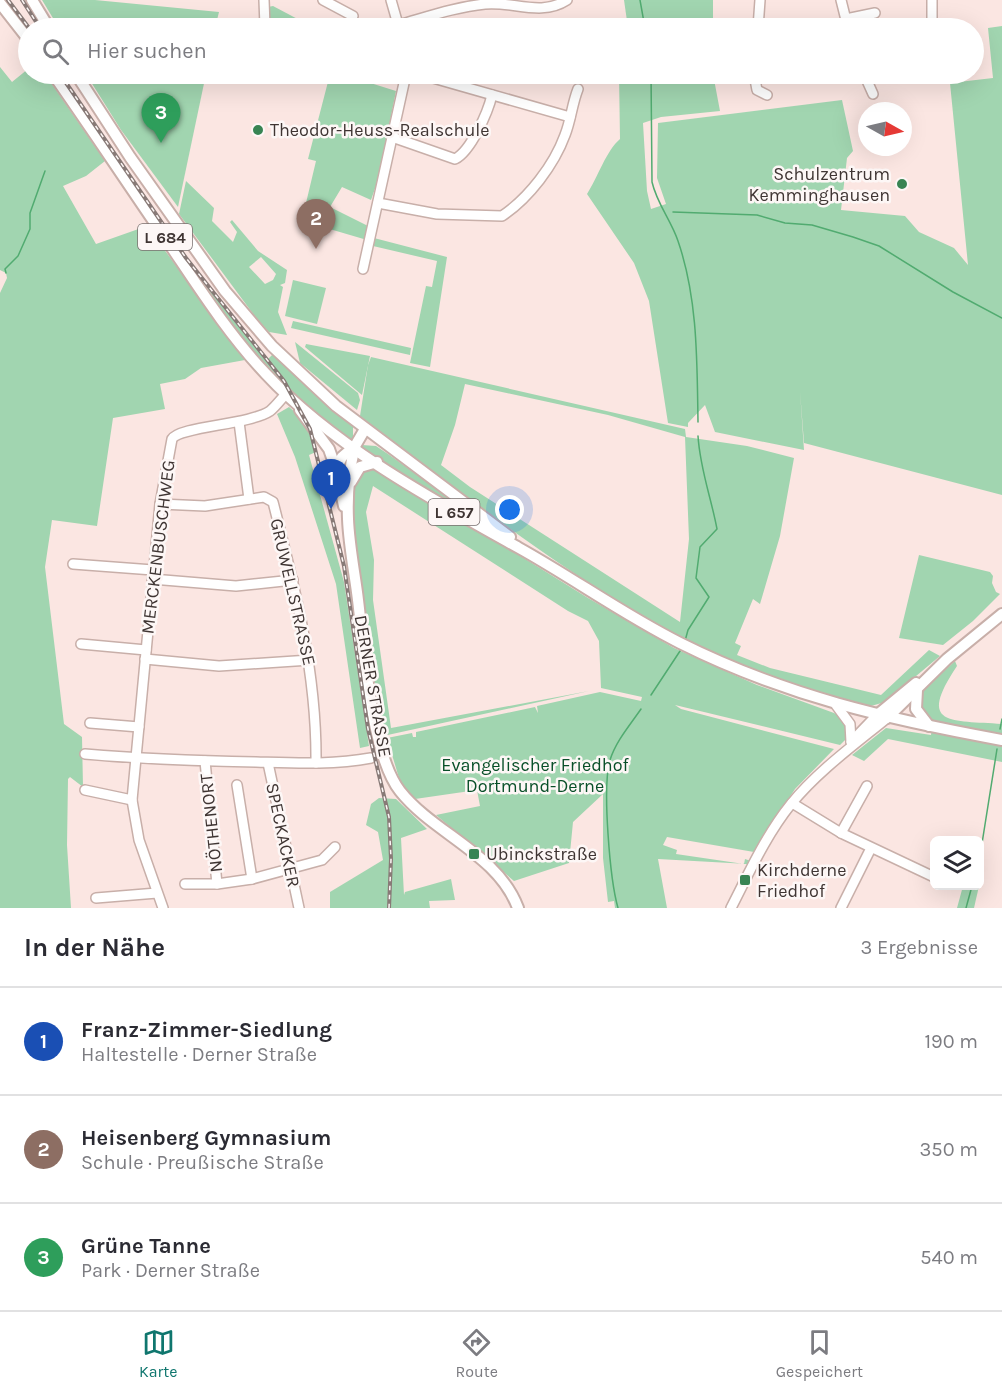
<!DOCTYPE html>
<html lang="de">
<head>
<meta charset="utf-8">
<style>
  :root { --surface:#fff; --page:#f2f2f3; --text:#2b2b33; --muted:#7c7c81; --line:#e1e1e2; --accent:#0f766e }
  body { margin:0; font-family:Karla,sans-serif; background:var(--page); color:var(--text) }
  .controls { position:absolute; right:18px; bottom:18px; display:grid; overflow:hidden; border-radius:9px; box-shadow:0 6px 24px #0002 }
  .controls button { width:54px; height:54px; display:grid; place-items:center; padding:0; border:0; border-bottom:2px solid var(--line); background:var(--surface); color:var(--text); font:30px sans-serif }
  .compass { position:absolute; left:858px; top:102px; width:54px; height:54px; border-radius:50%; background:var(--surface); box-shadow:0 6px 24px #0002; rotate:98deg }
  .you { position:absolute; left:510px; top:510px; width:21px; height:21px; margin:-15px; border:4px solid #fff; border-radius:50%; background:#1a73e8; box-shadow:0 0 0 9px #1a73e833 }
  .badge { display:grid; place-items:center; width:39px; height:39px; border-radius:50%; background:var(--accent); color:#fff; font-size:20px; font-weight:700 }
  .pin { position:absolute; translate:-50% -50px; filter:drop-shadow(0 2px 3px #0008) }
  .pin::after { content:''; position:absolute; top:32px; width:21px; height:18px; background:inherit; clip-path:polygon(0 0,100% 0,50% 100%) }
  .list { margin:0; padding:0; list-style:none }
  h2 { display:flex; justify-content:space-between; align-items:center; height:78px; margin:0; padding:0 24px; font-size:26px }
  h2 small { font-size:20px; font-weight:400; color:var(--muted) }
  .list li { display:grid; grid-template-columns:39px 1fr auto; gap:18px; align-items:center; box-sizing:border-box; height:108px; padding:0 24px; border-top:2px solid var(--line) }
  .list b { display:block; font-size:22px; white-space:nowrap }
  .list p { margin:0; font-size:20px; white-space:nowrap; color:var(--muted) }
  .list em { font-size:20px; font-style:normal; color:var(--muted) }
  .icon { flex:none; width:33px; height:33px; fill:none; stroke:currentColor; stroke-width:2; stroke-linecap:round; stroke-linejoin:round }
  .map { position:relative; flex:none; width:1002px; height:908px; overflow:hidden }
  .search { position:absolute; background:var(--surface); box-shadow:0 6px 24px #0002; left:18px; right:18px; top:18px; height:66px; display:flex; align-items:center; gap:15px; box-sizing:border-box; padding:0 21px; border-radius:33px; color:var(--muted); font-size:22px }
  .sheet { height:402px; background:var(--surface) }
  nav { display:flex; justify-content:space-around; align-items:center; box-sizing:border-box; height:84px; border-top:2px solid var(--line); background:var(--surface); font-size:16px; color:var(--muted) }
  nav a { display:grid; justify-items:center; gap:3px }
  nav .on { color:var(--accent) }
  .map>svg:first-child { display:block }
  .green { fill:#a1d5b0; fill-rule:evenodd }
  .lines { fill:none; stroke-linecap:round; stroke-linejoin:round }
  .stream { stroke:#51ab70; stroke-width:1.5 }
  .minor-casing { stroke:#c8afa9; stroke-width:12 }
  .major-casing { stroke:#c8afa9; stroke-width:14 }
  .minor { stroke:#fff; stroke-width:9 }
  .major { stroke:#fff; stroke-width:10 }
  .rail-casing { stroke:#887a77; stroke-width:4 }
  .rail { stroke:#fdf7f6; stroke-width:1.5; stroke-dasharray:4.5; stroke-linecap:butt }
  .poi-dot { fill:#388453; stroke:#fdf7f6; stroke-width:2 }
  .labels { text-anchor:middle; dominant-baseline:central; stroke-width:5; stroke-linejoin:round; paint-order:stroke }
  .shield { fill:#fdf7f6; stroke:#786f6e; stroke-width:1.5 }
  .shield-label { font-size:16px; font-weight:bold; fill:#3f3533 }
  .poi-label { font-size:18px; fill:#3f3533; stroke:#fdf7f6; text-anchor:start }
  .street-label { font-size:18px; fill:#3f3533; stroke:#fdf7f6 }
  .park-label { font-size:18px; fill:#084f28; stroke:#fdf7f6 }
</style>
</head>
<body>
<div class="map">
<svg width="1002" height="908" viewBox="0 0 1002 908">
  <rect width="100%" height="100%" fill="#fbe6e2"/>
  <g class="green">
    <polygon points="42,0 95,0 219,12 215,28 59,28"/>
    <polygon points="624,0 713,0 713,28 628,28"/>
    <polygon points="273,6 307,24 305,28 296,28 269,18 268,7"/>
    <path d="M 1002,26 L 1002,495 L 804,443 L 800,391 L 804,450 L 715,432 L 705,405 L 688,423 L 688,427 L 668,423 L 649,301 L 634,263 L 587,194 C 598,177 606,151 620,139 L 619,74 L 713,74 L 720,111 L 661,117 L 643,123 L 647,191 L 651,209 L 666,204 L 657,178 L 658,123 L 842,100 L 853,151 L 847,158 L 841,210 L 905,216 L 919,232 L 954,248 L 968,265 L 950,83 L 993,78 L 988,28 Z"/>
    <polygon points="0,67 12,82 28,69 28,74 45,74 105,161 86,176 63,186 96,244 147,226 245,360 201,368 185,379 160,384 165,409 113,418 97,526 52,520 45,567 64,724 82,737 83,787 70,777 68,779 67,845 71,908 0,908 0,293 7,278 6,273 0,270"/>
    <polygon points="86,74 206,74 178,207 121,130"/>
    <polygon points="330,74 364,74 364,81 396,91 379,177 371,200 342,187 330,207 368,226 367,240 316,225 306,203 316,161 308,159"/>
    <path d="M 186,181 L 214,208 L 212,221 L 233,242 L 237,232 L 230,222 L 232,220 L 258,251 L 287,270 L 285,283 L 280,285 L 283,287 L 278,312 L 287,335 L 269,332 L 257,319 L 179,214 ZM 261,257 L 276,274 L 273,280 L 265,284 L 249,267 Z"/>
    <polygon points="374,238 447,257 430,367 410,363 426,286 432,287 437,261 373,246"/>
    <polygon points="186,261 267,360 273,354 353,425 353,442 285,387 242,339"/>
    <polygon points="293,280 326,288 317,324 285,316"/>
    <polygon points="293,321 411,348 410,355 291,328"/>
    <polygon points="295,342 358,393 360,400 357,410 300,363"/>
    <polygon points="306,344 370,356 362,395 305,347"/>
    <path d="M 371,357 L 685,429 L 686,437 L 747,446 L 794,458 L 780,536 L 760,604 L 753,599 L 735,643 L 741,646 L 737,655 L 770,668 L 881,695 L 929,650 L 940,656 L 885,702 L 871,706 C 827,694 782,683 741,665 C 601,606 481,507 360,416 L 368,365 ZM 465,384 L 608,415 L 685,437 L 689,539 L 680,622 L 470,487 L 441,465 L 455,425 Z"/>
    <polygon points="289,407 304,420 316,452 309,455 344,582 369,746 360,748 336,584 295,457 277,414"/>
    <polygon points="362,445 376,446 388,454 517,546 362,448"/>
    <path d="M 377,467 L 588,598 L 674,648 L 757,685 L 834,713 L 844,719 L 847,738 L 840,745 L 675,705 L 681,709 L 834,749 L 795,789 L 754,852 L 667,837 L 663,845 L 677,850 L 676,854 L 744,864 L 745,859 L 751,861 L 748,864 L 658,859 L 667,908 L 615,908 L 614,901 L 608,902 L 603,858 L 603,794 L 573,822 L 569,863 L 514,881 L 436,815 L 480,806 L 477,790 L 415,799 L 402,788 L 387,738 L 412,733 L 413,737 L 416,737 L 416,732 L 535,707 L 538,713 L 537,706 L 600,692 L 641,701 L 642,697 L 601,688 L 599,641 L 588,621 L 568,611 L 373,486 L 366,512 L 374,560 L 373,600 L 391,728 L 589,691 L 383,736 C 372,709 348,511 355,483 C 357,478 362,473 365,468 Z"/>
    <polygon points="919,555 990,572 993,576 992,583 996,592 1000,594 973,621 943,645 899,638"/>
    <path d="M 955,661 L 957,666 C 916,727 951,720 1002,724 L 1002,762 L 888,739 L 864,761 L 852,755 L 886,728 L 931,735 L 933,720 C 921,712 920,707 921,692 Z"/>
    <polygon points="379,798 396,799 427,829 401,838 404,895 405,892 451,879 455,900 429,901 430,908 330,908 330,892 383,860 378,832 366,825 371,804"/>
    <polygon points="963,886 979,886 974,908 957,908"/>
  </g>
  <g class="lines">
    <g class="stream">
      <polyline points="640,0 645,28"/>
      <path d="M 651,74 L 652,182 C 657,204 671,220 678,241 C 698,299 697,362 698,422"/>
      <polyline points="673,212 757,215 785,223 812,225 853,237 879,246 953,292 1002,318"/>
      <polyline points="6,273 5,269 18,256 30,229 30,213 45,171"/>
      <path d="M 685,641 L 688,630 L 709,597 L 696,578 L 700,547 L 717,529 C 711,497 700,469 698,436"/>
      <polyline points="651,695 682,648"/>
      <polyline points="1000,729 1002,719"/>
      <polyline points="980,856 997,749"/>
      <path d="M 618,908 C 610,880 602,787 610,760 C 616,741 630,725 641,709"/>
      <polyline points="966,908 972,886"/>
    </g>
    <g class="minor-casing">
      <g id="minor">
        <polyline points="264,0 265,26"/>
        <polyline points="323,0 353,16"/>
        <polyline points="391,0 399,28"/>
        <polyline points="841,0 848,28"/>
        <polyline points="846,19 875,13"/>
        <path d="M 398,25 C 427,17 455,7 485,4 C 513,1 541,17 567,0"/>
        <polyline points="758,28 760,0"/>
        <polyline points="827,28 847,24"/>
        <polyline points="932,28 932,0"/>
        <polyline points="419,74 570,117"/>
        <polyline points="754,74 757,90 767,95"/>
        <polyline points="864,74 873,94"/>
        <path d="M 392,137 L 455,159 C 471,151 488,112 492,95"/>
        <path d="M 378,203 L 437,214 L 502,216 C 529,198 554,165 565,135 C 571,120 572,104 578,89"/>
        <polyline points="363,269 406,74"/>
        <polyline points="239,422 249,499"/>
        <path d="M 160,504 L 205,506 L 264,497 L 273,502 C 295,588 317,673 316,763"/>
        <polyline points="73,564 153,570"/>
        <polyline points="152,579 236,586 293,580"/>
        <polyline points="81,644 146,650"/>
        <polyline points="145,659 219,666 310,660"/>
        <polyline points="836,705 850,724 851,742"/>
        <polyline points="90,723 139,727"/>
        <polyline points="851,742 876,716"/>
        <path d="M 85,754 C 142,759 199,761 256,762 C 294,763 333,765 371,758"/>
        <polyline points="205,761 217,884"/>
        <polyline points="268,763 299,908"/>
        <polyline points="237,785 252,879"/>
        <polyline points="85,790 132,800"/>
        <polyline points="792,803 841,833 934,877"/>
        <polyline points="841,833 867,786"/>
        <polyline points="185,884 217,884 252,879 322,860 335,847"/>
        <polyline points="96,898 157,893"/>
        <path d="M 163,908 L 139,840 L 132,800 L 160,504 L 172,439 C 180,426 249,425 270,411 C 276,406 281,399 286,394"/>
        <path d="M 731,908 C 749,873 766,835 791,804 C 818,771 854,745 887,718"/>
        <polyline points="841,908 871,848"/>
      </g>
    </g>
    <g class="major-casing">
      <g id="major">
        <polyline points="32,0 49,28"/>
        <polyline points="0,3 28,39"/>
        <path d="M 53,74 C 93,131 132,190 172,248 C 201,291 230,336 266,374 C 333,446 433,500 519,548 C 573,578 624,615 680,643 C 786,696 887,719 1002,740"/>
        <polyline points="76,74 130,157 225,291 272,346 336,406 510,537"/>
        <polyline points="300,410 329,449 336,469 344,506"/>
        <path d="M 355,446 C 349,470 347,495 348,519 C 349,546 355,574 358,600 C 364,648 371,754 400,791 C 434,834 498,854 518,908"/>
        <polyline points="336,469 342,457 355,446 365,429"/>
        <polyline points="351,482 360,467 377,462"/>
        <polyline points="917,690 916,709 929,726"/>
        <polyline points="876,716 916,683"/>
        <polyline points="887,718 947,659 1002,614"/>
      </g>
    </g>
    <use href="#minor" class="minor"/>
    <use href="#major" class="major"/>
    <g class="rail-casing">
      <g id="rail">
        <polyline points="8,0 29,28"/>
        <polyline points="22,0 40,28"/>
        <polyline points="60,74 186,258 284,381 310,429 344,566 368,729 389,817 391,859 389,908"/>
      </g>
    </g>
    <use href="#rail" class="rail"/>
  </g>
  <g class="poi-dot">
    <circle cx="258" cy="130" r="6"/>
    <circle cx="902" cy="184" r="6"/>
    <rect x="468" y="848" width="12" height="12" rx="3"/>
    <rect x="739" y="874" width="12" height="12" rx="3"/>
  </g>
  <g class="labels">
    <g class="shield">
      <rect x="138" y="224" width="54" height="26" rx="4.5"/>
      <rect x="428.5" y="499" width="51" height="26" rx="4.5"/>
    </g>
    <g class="shield-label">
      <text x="165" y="237">L 684</text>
      <text x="454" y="512">L 657</text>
    </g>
    <g class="poi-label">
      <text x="270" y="130">Theodor-Heuss-Realschule</text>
      <text x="890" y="174" text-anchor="end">Schulzentrum<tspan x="890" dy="21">Kemminghausen</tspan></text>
      <text x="486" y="854">Ubinckstraße</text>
      <text x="757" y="870">Kirchderne<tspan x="757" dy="21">Friedhof</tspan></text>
    </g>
    <g class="street-label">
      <text transform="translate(158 547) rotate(-83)">MERCKENBUSCHWEG</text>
      <text transform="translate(293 592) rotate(77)">GRUWELLSTRASSE</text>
      <text transform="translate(373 686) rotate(80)">DERNER STRASSE</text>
      <text transform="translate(211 823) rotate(-96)">NÖTHENORT</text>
      <text transform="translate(283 835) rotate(78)">SPECKACKER</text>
    </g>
    <g class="park-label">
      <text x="535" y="765">Evangelischer Friedhof<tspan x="535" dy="21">Dortmund-Derne</tspan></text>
    </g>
  </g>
</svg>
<div class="controls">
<button><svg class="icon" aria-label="layers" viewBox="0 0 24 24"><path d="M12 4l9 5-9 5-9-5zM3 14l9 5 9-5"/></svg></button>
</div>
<svg class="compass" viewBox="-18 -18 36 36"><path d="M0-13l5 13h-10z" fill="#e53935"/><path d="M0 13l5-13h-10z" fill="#7c7c81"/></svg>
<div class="you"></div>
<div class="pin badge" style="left:331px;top:509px;background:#1a4fb4">1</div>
<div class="pin badge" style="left:316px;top:249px;background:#8d6e63">2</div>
<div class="pin badge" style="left:161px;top:143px;background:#2e9e5b">3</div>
<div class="search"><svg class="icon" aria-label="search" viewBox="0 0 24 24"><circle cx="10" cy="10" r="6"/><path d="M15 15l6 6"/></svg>Hier suchen</div>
</div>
<section class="sheet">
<h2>In der Nähe<small>3 Ergebnisse</small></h2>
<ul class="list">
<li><span class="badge" style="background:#1a4fb4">1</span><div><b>Franz-Zimmer-Siedlung</b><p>Haltestelle · Derner Straße</p></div><em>190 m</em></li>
<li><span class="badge" style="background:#8d6e63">2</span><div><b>Heisenberg Gymnasium</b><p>Schule · Preußische Straße</p></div><em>350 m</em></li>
<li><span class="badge" style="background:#2e9e5b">3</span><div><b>Grüne Tanne</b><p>Park · Derner Straße</p></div><em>540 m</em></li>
</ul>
</section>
<nav>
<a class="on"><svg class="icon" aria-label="map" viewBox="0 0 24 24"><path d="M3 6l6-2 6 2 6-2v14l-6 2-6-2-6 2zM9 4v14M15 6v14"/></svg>Karte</a>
<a><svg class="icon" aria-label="directions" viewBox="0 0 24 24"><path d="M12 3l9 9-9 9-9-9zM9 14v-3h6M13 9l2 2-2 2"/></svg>Route</a>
<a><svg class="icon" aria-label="saved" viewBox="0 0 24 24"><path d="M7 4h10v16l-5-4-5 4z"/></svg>Gespeichert</a>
</nav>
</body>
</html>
